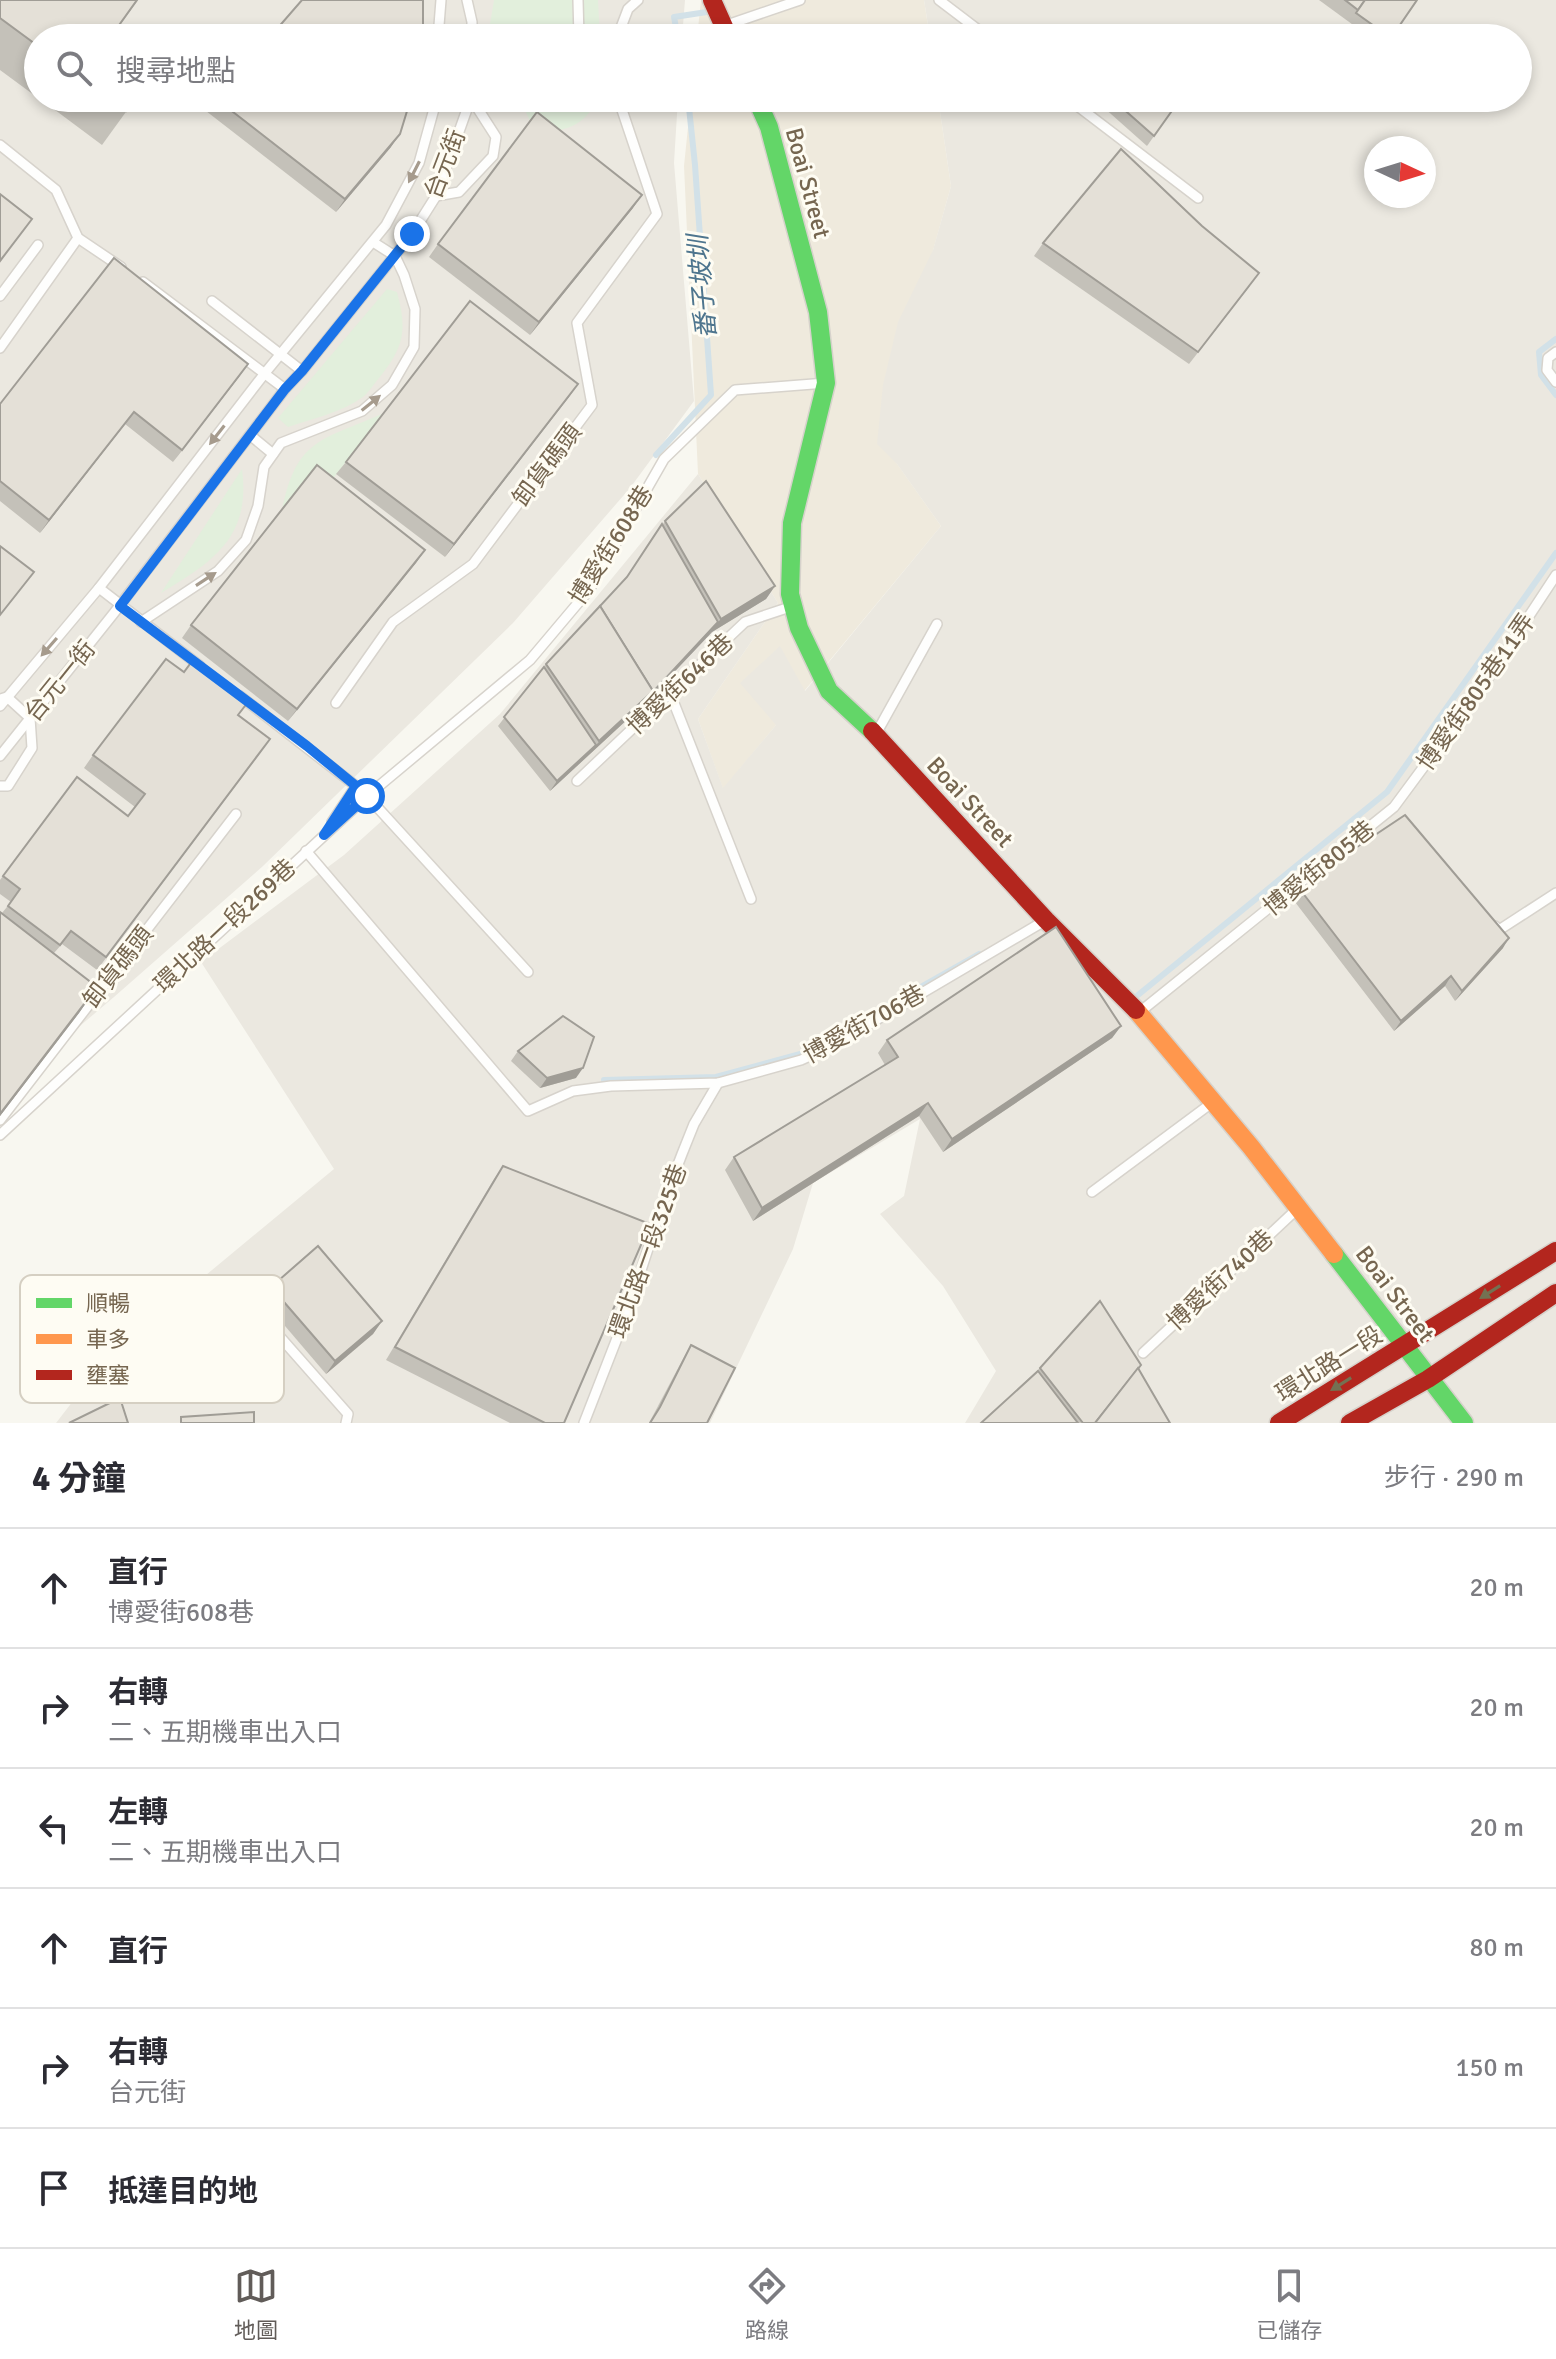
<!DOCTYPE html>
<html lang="zh-TW">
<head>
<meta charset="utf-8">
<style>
  :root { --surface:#fff; --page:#f7f7f7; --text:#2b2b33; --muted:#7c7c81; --line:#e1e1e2; --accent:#615c59 }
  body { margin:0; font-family:Signika,"Noto Sans TC",sans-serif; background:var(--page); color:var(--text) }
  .compass { position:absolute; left:1364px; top:136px; width:72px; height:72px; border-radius:50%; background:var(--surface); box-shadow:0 4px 12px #0003; rotate:94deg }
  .stop { position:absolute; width:24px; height:24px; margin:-18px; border:6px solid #1a73e8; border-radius:50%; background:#fff }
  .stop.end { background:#1a73e8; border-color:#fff; box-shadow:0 2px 8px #0008 }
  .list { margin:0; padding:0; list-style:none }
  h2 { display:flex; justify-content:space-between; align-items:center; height:104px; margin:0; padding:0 32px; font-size:34px }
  h2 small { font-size:26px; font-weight:400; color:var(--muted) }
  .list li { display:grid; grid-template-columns:52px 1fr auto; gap:24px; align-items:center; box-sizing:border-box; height:120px; padding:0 32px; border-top:2px solid var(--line) }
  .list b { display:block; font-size:30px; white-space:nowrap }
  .list p { margin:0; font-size:26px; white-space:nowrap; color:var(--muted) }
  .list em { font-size:26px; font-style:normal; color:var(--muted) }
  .icon { flex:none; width:44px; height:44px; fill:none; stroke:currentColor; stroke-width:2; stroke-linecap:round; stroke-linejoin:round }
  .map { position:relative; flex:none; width:1556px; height:1423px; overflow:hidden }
  .search { position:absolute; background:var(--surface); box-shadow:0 4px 12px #0003; left:24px; right:24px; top:24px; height:88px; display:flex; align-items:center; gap:20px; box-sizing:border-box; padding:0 28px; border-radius:44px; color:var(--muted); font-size:30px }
  .sheet { height:824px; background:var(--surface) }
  nav { display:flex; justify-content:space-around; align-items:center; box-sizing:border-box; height:112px; border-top:2px solid var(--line); background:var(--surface); font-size:22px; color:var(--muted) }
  nav a { display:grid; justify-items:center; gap:4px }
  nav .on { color:var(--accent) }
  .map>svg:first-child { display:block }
  .residential { fill:#efeadd }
  .industrial { fill:#ebe8e0; fill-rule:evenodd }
  .green { fill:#e2efdc }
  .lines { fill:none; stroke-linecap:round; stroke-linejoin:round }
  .stream { stroke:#d2e1e8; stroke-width:6 }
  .lane-casing { stroke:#d7d3cc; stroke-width:12 }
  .fast-casing { stroke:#d6d2cb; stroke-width:21 }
  .slow-casing { stroke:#d6d2cb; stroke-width:21 }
  .jam-casing { stroke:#d6d2cb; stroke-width:21 }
  .lane { stroke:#fefefd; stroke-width:9 }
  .fast { stroke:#63d668; stroke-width:18 }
  .slow { stroke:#ff974d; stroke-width:18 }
  .jam { stroke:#b3261e; stroke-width:18 }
  .wall { fill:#c4c1b9 }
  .shaded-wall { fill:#a09d96 }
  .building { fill:#e4e0d7; stroke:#a09d96; stroke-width:2 }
  .oneway { fill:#a69b8d }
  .oneway2 { fill:#747152 }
  .route { stroke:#1a73e8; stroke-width:10 }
  .labels { text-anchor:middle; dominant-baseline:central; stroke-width:6; stroke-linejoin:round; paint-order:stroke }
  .street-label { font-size:24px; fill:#766650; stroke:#fefcf3 }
  .water-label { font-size:26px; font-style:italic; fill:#4e758e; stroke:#fefcf3 }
  .key { fill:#fefcf3; stroke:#d5cfc2; stroke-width:2 }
  .key-label { font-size:22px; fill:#766650 }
</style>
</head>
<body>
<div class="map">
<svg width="1556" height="1423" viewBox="0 0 1556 1423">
  <rect width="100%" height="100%" fill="#f8f7f0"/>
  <g class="residential">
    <polygon points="701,0 924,0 930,38 697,38"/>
    <polygon points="691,98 938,98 951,186 902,362 888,451 941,526 723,789 698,719 778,603 698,474 684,166"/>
  </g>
  <g class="industrial">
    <polygon points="0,0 685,0 682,38 38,38 38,98 678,98 674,163 694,401 630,488 513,623 263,866 114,997 0,1094"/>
    <path d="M 924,0 L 1556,0 L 1556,1423 L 965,1423 L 996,1371 L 943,1286 L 880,1214 L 904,1196 L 920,1119 L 813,1183 L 793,1249 L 710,1423 L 56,1423 L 107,1357 L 334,1169 L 201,962 L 344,855 L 500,714 L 698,474 L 778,603 L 698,719 L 723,788 L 776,725 L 740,683 L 780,646 L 805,691 L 941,526 L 897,464 L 877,444 L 883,385 L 898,322 L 933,250 L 951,186 L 938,98 L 1518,98 L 1518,38 L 930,38 ZM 1376,148 L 1424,148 L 1424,196 L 1376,196 Z"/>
  </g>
  <g class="green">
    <polygon points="494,0 598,0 600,38 492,38 490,24"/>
    <path d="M 514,98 L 597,98 C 587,126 561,135 534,129 L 523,106 Z"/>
    <path d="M 387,289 L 397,292 C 407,330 405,346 379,378 C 374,384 369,392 363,397 C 342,412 312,419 288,427 L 278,418 Z"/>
    <path d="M 384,413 L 324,490 L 282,511 C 296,437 324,440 384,413 Z"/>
    <path d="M 242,469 C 251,537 214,561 161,593 Z"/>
  </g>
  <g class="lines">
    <g class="stream">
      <polyline points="678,38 674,17 707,12"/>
      <polyline points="1556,339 1539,352 1541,375 1556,395"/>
      <polyline points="656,455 711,395 695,165 688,98"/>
      <polyline points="1138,995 1387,792 1556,553"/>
      <polyline points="604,1080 716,1077 804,1053 979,954"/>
    </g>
    <g class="lane-casing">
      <g id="lane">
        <polyline points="467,0 472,22 472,38"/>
        <polyline points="578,0 579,38"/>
        <polyline points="939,0 989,38"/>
        <polyline points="724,26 800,0"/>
        <polyline points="438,38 441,0"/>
        <polyline points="617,38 628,9 638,0"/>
        <polyline points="1067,98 1198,198"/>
        <polyline points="0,145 56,190 78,238 121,267"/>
        <polyline points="436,196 459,192 493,156 496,137 471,98"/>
        <polyline points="143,282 285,389"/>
        <polyline points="0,296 38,245"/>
        <polyline points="212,301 302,371"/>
        <polyline points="0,348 78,238"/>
        <polyline points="1556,352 1548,358 1547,370 1556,382"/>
        <polyline points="250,435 273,454"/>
        <polyline points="99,588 200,666"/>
        <polyline points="141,622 218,571 246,540 258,506 264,467 281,443 362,411 392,385 414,347 415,309 404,275 395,256 373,242"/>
        <polyline points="670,693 751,899"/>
        <polyline points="240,696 356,786 332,822"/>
        <polyline points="336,703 393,622 473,564 592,405 577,323 657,214 618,98"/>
        <polyline points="0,706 99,588 265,373 386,225 419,163 437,98"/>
        <polyline points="877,732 937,624"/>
        <polyline points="0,756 114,613 285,389 302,371 412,234 436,196 471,98"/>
        <polyline points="577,781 745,622 790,607"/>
        <polyline points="0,786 8,786 32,748 30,718 7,697 1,699"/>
        <polyline points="367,796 528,972"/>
        <polyline points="306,851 528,1111 573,1091 611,1086 718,1083 801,1060 832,1046 1046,920"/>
        <polyline points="1495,926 1499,930 1556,893"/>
        <polyline points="1141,1011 1394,807 1479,692 1556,575"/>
        <polyline points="0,1120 236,814"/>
        <polyline points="0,1135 367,796 530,660 589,590 664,459 735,390 826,383"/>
        <polyline points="1092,1192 1213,1102"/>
        <polyline points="236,1287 348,1414 346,1423"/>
        <polyline points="1143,1353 1296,1210"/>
        <polyline points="584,1423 628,1310 662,1206 682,1154 694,1124 718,1083"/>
      </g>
    </g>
    <g class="fast-casing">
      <g id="fast">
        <polyline points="756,98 769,127 818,312 826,383 792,523 790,594 799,628 829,691 872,731"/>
        <polyline points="1334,1254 1464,1423"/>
      </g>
    </g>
    <g class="slow-casing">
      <polyline id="slow" points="1136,1010 1251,1147 1334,1254"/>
    </g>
    <g class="jam-casing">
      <g id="jam">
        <polyline points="712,0 729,38"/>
        <polyline points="872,731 1046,920 1136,1010"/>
        <polyline points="1279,1423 1556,1251"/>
        <polyline points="1350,1423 1428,1379 1556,1293"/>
      </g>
    </g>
    <use href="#lane" class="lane"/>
    <use href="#fast" class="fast"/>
    <use href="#slow" class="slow"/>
    <use href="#jam" class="jam"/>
  </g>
  <g class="wall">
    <polygon points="0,0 138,0 118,28 38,38 38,98 0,70"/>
    <polygon points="1319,0 1417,0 1391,38 1371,38"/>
    <polygon points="771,27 817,38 767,38 766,33"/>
    <polygon points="39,98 136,98 102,145"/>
    <polygon points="215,98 391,147 336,212 206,111"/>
    <polygon points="1093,98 1181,98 1147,146"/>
    <polygon points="633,208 530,335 429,257 438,244"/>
    <polygon points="1043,243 1250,286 1189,364 1034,256"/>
    <polygon points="248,364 173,462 125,424 40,533 0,501 0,404"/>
    <polygon points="578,384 445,557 336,474 346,462"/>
    <polygon points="665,521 775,586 766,599 712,632 644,704 550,791 498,726 546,664 626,578"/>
    <polygon points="425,550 288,721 182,638 191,625"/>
    <polygon points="238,715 261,752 97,970 62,944 54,953 97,987 79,1013 0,1116 0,912 2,913 11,902 0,894 0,880 77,777 128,816 135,807 84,768 93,755"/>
    <polygon points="1302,892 1503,948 1455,1001 1445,986 1394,1031 1295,902"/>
    <polygon points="1121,1026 1112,1038 943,1152 919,1116 753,1221 725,1170 734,1157 885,1065 878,1053 887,1040"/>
    <polygon points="518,1051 576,1078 540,1088 511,1061"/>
    <polygon points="503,1166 564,1423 510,1423 386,1360 494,1179"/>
    <polygon points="271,1287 382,1321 373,1334 326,1374 262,1299"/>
    <polygon points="691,1345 707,1423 649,1423 685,1355"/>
    <polygon points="1040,1368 1138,1369 1170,1423 981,1423"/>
  </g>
  <g class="shaded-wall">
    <polygon points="400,134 391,147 336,212 345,199"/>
    <polygon points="642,195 633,208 530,335 539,322"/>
    <polygon points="248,364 239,377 173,462 182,450"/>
    <polygon points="578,384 569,397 445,557 454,544"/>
    <polygon points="134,412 125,424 40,533 49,520"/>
    <polygon points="425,550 416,563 288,721 297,709"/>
    <polygon points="775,586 766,599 712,632 644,704 550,791 557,781 596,745 721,619"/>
    <polygon points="1509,938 1503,948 1455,1001 1462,991"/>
    <polygon points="1451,976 1445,986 1394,1031 1401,1021"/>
    <polygon points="97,987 79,1013 0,1116 0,1114"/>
    <polygon points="1121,1026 1112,1038 943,1152 952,1139"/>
    <polygon points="583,1068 576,1078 540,1088 547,1078"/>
    <polygon points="928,1103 919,1116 753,1221 762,1208"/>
    <polygon points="382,1321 373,1334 326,1374 335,1361"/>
  </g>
  <g class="building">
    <polygon points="0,0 137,0 117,28 131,38 38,38 38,46 0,18"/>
    <polygon points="302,0 423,0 423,38 269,38"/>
    <polygon points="1345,0 1365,0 1358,10"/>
    <polygon points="1365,0 1417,0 1391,38 1356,13"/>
    <polygon points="817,25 817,38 771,38 771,27"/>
    <polygon points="109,98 135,98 126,111"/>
    <polygon points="215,98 411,98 400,134 345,199"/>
    <polygon points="1111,98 1181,98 1154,136"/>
    <polygon points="537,112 642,195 539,322 438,244"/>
    <polygon points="1121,149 1202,226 1259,273 1198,352 1043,243"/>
    <polygon points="0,194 32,219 0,261"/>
    <polygon points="114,258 248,364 182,450 134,412 49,520 0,481 0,404"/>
    <polygon points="470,301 578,384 454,544 346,462"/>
    <polygon points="317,465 425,550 297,709 191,625"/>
    <polygon points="706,481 775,586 721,619 665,521"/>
    <polygon points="662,524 718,622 651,694 653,691 600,606 627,577"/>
    <polygon points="0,546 34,572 0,615"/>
    <polygon points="600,606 653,691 599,741 546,664"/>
    <polygon points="166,659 184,672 193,660 248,702 238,715 270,739 106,957 71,931 60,945 8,906 20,889 3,876 77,777 128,816 145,794 93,755"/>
    <polygon points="544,667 596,745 557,781 504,717"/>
    <polygon points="1405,815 1509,938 1462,991 1451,976 1401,1021 1302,892 1345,855"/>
    <polygon points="0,912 97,987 0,1114"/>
    <polygon points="1056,927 1121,1026 952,1139 928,1103 762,1208 734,1157 898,1057 887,1040"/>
    <polygon points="563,1016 594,1037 583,1068 547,1078 518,1051"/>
    <polygon points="503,1166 650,1224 564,1423 545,1423 395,1347"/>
    <polygon points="318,1246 382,1321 335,1361 271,1287"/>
    <polygon points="1100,1301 1141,1365 1095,1423 1083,1423 1040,1368"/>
    <polygon points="691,1345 735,1368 707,1423 650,1423 660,1407"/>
    <polygon points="1138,1368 1170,1423 1095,1423"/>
    <polygon points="1038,1371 1078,1423 981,1423"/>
    <polygon points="120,1398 128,1423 69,1423"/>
    <polygon points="254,1412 254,1423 181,1423 181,1417"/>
  </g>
  <defs><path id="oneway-solid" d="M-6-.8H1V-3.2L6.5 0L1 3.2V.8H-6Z" transform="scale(2)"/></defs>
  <g class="oneway">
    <use href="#oneway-solid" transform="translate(414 172) rotate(117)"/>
    <use href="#oneway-solid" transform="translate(371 403) rotate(-39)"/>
    <use href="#oneway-solid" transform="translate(217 435) rotate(128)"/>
    <use href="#oneway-solid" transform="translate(206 579) rotate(-33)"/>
    <use href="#oneway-solid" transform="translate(49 647) rotate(131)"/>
  </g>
  <g class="oneway2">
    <use href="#oneway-solid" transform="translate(1490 1292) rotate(148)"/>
    <use href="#oneway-solid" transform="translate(1341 1384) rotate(148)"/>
  </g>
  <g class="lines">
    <polyline class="route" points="367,796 324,835 356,786 307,746 120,606 285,389 302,371 412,234"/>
  </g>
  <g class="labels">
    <g class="street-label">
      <text transform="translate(445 164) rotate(-69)">台元街</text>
      <text transform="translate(808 183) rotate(75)">Boai Street</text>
      <text transform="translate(547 465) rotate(-53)">卸貨碼頭</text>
      <text transform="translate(611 545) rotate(-58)">博愛街608巷</text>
      <text transform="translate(60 681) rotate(-51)">台元一街</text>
      <text transform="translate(680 684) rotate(-43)">博愛街646巷</text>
      <text transform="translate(1476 692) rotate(-55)">博愛街805巷11弄</text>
      <text transform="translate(970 802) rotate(47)">Boai Street</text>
      <text transform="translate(1319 868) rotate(-39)">博愛街805巷</text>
      <text transform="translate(225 926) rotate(-43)">環北路一段269巷</text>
      <text transform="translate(118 967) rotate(-52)">卸貨碼頭</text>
      <text transform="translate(864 1024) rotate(-29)">博愛街706巷</text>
      <text transform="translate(648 1251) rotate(-70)">環北路一段325巷</text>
      <text transform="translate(1220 1280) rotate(-43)">博愛街740巷</text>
      <text transform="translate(1395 1294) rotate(53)">Boai Street</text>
      <text transform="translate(1329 1364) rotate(-32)">環北路一段</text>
    </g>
    <g class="water-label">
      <text transform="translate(703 287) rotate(-95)">番子坡圳</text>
    </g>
  </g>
  <rect x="20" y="1275" width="264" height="128" rx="12" class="key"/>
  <rect x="36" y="1298" width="36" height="10" fill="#63d668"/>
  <rect x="36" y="1334" width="36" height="10" fill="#ff974d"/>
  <rect x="36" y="1370" width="36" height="10" fill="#b3261e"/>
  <g class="key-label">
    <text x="86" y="1311">順暢</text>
    <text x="86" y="1347">車多</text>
    <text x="86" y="1383">壅塞</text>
  </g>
</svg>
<svg class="compass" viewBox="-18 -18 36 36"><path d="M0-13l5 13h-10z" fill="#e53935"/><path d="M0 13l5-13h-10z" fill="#7c7c81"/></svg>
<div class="stop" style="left:367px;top:796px"></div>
<div class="stop end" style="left:412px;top:234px"></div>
<div class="search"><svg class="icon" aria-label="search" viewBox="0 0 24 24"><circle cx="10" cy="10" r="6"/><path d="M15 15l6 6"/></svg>搜尋地點</div>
</div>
<section class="sheet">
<h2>4 分鐘<small>步行 · 290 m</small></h2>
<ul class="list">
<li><svg class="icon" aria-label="ahead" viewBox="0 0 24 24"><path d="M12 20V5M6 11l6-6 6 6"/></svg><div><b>直行</b><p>博愛街608巷</p></div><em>20 m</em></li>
<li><svg class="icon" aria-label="right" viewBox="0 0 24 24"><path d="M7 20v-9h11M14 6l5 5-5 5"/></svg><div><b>右轉</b><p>二、五期機車出入口</p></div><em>20 m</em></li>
<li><svg class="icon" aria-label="left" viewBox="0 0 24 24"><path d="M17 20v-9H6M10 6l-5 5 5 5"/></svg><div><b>左轉</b><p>二、五期機車出入口</p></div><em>20 m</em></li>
<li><svg class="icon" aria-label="ahead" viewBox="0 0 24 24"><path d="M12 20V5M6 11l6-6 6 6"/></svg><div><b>直行</b></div><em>80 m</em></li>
<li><svg class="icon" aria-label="right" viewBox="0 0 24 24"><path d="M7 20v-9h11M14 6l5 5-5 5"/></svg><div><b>右轉</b><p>台元街</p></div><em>150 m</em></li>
<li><svg class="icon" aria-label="arrive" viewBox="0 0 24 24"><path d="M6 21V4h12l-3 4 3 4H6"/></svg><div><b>抵達目的地</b></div></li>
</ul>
</section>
<nav>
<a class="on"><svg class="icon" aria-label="map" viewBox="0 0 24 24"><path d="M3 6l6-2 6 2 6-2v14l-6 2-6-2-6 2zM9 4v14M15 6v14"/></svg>地圖</a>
<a><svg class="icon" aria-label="directions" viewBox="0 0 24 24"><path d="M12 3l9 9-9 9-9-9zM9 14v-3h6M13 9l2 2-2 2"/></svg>路線</a>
<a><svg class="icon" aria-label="saved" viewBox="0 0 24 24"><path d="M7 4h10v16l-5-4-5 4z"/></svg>已儲存</a>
</nav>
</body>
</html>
